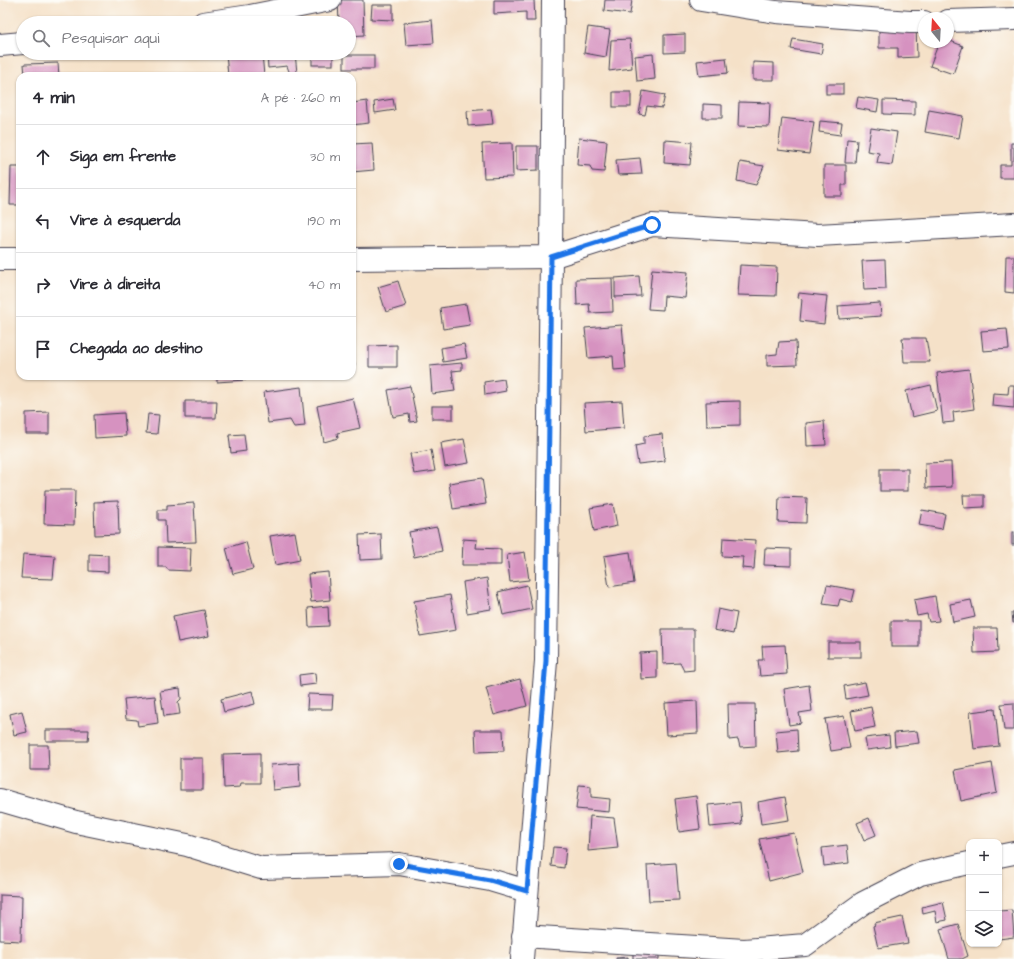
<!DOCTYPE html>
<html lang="pt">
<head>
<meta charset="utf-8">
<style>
  :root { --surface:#fff; --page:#f2f2f3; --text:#2b2b33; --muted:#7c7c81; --line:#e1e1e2 }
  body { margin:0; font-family:"Architects Daughter",sans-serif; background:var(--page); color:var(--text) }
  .controls { position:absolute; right:12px; bottom:12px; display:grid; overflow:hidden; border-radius:8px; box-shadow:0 1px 3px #0004 }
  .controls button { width:36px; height:36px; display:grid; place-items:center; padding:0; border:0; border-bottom:1px solid var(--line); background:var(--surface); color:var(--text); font:20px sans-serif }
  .compass { position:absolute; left:918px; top:12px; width:36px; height:36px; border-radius:50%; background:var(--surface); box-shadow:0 1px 3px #0004; rotate:342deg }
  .stop { position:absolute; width:12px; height:12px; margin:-9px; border:3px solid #1a73e8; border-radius:50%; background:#fff }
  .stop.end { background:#1a73e8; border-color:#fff; box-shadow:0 1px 4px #0008 }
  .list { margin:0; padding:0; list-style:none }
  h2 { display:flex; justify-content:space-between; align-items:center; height:52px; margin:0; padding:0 16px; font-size:17px }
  h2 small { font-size:13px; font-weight:400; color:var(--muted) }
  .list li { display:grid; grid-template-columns:26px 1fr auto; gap:12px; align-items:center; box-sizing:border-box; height:64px; padding:0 16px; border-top:1px solid var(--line) }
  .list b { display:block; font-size:15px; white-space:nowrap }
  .list em { font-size:13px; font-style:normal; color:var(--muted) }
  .icon { flex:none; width:22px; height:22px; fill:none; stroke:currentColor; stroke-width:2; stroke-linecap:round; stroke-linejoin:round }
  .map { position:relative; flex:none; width:1014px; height:959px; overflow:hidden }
  .search { position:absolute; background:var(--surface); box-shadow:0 1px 3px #0004; left:16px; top:16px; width:340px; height:44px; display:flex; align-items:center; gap:10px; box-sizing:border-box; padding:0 14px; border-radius:22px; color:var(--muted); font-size:15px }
  .panel { position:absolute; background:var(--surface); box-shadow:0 1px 3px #0004; left:16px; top:72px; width:340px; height:308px; border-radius:12px }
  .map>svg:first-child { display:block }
  .building { fill:#d692c0 }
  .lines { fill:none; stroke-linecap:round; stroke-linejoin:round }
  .minor-casing { stroke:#423f50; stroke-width:24 }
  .minor { stroke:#fff; stroke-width:22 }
  .route { stroke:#1a73e8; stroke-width:5 }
</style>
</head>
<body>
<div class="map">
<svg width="1014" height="959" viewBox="0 0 1014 959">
  <rect width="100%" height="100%" fill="#fdfcf7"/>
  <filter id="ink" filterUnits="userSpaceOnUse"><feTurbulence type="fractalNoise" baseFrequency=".025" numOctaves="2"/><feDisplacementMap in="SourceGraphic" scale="8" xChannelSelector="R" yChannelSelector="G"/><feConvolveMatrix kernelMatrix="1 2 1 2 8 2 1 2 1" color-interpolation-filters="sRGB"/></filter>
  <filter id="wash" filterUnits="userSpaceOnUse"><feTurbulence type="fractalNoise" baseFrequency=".012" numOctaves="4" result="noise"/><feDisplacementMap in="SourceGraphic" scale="16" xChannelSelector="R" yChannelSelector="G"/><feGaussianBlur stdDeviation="0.9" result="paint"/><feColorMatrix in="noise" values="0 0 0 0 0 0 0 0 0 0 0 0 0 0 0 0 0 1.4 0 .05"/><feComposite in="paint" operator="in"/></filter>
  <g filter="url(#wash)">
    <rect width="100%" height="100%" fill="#f5e1c8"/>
    <g id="blocks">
      <g class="building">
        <polygon points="338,0 363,0 364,35 349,36 349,23 339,23"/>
        <polygon points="494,0 534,0 535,21 526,21 526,12 494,14"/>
        <polygon points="605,0 632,0 630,14 604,11"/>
        <polygon points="372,5 393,5 393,20 371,19"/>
        <polygon points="432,20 434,43 406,45 404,23"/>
        <polygon points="879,24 916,24 917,57 898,58 898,48 879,48"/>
        <polygon points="588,27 610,30 606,57 584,53"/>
        <polygon points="685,34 685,52 664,53 664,35"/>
        <polygon points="630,39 632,68 609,71 611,40"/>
        <polygon points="793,39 823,44 821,54 791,49"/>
        <polygon points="948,40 963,46 953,74 930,66 939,42 948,42"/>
        <polygon points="226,53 262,53 264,76 228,76"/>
        <polygon points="267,53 295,53 297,73 290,74 287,66 268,68"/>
        <rect x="312" y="53" width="21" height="12"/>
        <polygon points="653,54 655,79 637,81 635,56"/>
        <rect x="344" y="55" width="30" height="14"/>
        <polygon points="726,58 728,73 699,76 697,61"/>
        <polygon points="753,62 774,63 774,80 753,80"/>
        <polygon points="58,63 59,76 25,76 24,64"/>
        <rect x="826" y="84" width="17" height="10"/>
        <polygon points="643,91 665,95 662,108 647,106 645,115 639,114"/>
        <rect x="613" y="92" width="18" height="15"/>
        <polygon points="858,97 879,100 877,112 856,108"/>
        <polygon points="393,99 395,110 375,113 374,102"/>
        <polygon points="883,100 915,101 915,115 883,114"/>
        <polygon points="367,101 369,123 352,125 352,103"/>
        <polygon points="739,102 770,103 769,127 738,126"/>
        <polygon points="703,104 722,105 722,118 703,118"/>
        <polygon points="491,109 493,124 468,126 467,111"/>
        <polygon points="929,110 963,116 959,138 925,132"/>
        <polygon points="782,118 814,122 809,154 778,150"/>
        <polygon points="820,121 842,123 840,135 819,132"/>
        <polygon points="871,128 897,132 892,165 877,163 879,153 867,151"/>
        <polygon points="579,138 607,141 604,172 592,171 590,166 577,165"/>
        <polygon points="847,139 857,140 855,163 845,163"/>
        <polygon points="665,140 692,142 690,165 664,163"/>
        <polygon points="372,143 374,170 352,172 352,144"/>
        <polygon points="512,143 513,177 484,178 482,144"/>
        <polygon points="1011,143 1014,143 1014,178 1000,178 1000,165 1011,165"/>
        <polygon points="516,146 538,146 538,170 516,171"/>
        <polygon points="640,158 642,174 618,175 616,160"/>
        <polygon points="740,162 764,166 756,185 737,181"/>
        <polygon points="824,165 846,165 846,185 842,185 842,196 824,196"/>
        <polygon points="11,167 20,167 20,205 10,205"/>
        <polygon points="1006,256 1014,256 1014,293 1005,292"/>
        <polygon points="885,260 886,289 864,290 862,261"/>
        <polygon points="740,265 777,267 776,296 738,295"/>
        <polygon points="652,269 688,272 685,298 664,296 663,310 648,309"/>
        <polygon points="639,276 641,296 615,297 615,278"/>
        <polygon points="612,278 613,312 590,313 589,304 577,305 576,279"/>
        <polygon points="398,281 406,306 386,312 378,287"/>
        <polygon points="799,293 827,296 824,324 800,321 802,299 798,298"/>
        <polygon points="880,303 881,316 839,319 838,306"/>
        <polygon points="466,304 470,325 443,329 440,308"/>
        <polygon points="622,325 626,369 614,370 613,356 588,358 585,328"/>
        <polygon points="1007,329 1009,349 983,351 981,331"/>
        <polygon points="902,338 926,338 930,362 904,362"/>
        <polygon points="796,341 797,365 767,366 767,355 777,354 779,342"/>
        <polygon points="464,344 467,358 443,362 441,348"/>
        <polygon points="397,345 397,367 369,367 369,346"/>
        <polygon points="352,348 353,348 355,365 352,365"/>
        <polygon points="462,363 462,370 452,371 455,391 432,394 430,366"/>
        <polygon points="969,369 974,409 953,412 954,422 943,423 937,373"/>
        <polygon points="217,376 246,376 246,380 217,382"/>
        <polygon points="504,379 506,391 485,395 484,382"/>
        <polygon points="931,385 937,411 912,417 906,391"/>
        <polygon points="1009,385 1014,385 1014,408 992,406 993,393 1008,394"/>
        <polygon points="410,386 417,421 410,422 409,414 393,417 388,390"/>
        <polygon points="301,387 305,426 294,427 290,420 268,423 264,392"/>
        <polygon points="353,398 360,428 337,433 338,438 324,442 317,406"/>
        <polygon points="185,401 217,401 216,418 185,418"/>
        <polygon points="622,401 624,428 586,431 584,403"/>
        <polygon points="740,401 740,425 707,426 706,402"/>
        <rect x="432" y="406" width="21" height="13"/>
        <polygon points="49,412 49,434 26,434 26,413"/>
        <polygon points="124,413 126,436 95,438 94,415"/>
        <polygon points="148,414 159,415 157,434 146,433"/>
        <polygon points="824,421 826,445 807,446 806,423"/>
        <polygon points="244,434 246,451 231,453 229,435"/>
        <polygon points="662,434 665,461 638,464 635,446 644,444 644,436"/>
        <polygon points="464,439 469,463 445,467 441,443"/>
        <polygon points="431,450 435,471 414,474 410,454"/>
        <polygon points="951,462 952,487 926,488 925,463"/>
        <rect x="880" y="469" width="28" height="22"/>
        <polygon points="482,478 486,504 453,509 449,483"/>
        <polygon points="45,490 75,490 74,525 44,524"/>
        <polygon points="963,495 984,495 984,507 964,508"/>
        <polygon points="779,497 807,498 806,523 778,522"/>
        <polygon points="118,501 119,534 95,535 94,502"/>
        <polygon points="194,503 196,542 166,543 165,520 158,520 158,510 167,510 167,505"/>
        <polygon points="613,504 617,526 594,531 590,508"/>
        <polygon points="922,510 945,514 942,529 919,525"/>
        <polygon points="437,527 442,551 414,557 409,532"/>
        <polygon points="295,532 300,560 275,565 270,536"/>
        <rect x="1012" y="532" width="2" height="13"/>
        <polygon points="381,534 382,559 360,560 359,535"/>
        <polygon points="723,538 756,540 754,569 742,568 743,557 722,556"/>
        <polygon points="463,539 477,540 476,548 501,549 501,565 462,565"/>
        <polygon points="246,542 253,569 233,574 226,548"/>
        <polygon points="158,547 191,548 190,571 168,570 166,567 158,567"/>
        <polygon points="765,548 791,549 791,566 764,565"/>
        <polygon points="525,552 529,580 510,582 507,555"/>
        <polygon points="630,552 634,583 609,587 604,556"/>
        <polygon points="23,554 55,556 53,579 21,578"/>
        <polygon points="89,554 108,555 108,572 89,571"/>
        <polygon points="328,572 330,600 311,602 308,574"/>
        <polygon points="487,578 491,609 467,613 463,582"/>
        <polygon points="527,585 532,609 503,615 498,592"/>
        <polygon points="827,585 855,590 852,602 840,599 838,606 823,604"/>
        <polygon points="450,595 456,630 420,636 414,601"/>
        <polygon points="935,596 939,621 929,622 927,614 917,616 914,600"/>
        <polygon points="971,600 975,617 953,622 950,604"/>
        <polygon points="328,606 329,626 309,627 308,608"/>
        <polygon points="718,609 737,613 733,634 714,630"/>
        <polygon points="204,610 209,636 178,642 173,616"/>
        <polygon points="1012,613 1014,613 1014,623 1013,623"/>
        <rect x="891" y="621" width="28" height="26"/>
        <polygon points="973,628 997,628 998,652 974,653"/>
        <polygon points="662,629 694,629 694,670 684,671 680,663 663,664"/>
        <rect x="828" y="642" width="33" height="15"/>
        <polygon points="785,645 787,674 760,676 758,660 763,660 762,646"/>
        <polygon points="657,652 657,678 641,679 640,653"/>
        <polygon points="315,673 316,684 300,686 299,675"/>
        <polygon points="520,679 527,706 494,715 486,688"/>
        <polygon points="865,682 868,695 846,699 844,686"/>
        <polygon points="809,685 812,711 799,713 801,723 789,725 784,689"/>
        <polygon points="180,688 181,699 178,702 180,714 164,716 160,691"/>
        <polygon points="252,691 255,704 224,712 221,699"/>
        <polygon points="308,694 333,695 332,709 307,709"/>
        <polygon points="155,696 158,723 138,726 137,720 126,719 124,699"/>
        <polygon points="697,701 698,733 667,735 665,703"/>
        <polygon points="1014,703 1014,730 1004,730 1001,704"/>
        <polygon points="728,704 755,704 756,746 740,747 738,739 729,740"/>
        <polygon points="871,707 875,727 855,731 851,711"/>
        <polygon points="995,709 999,746 974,749 970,712"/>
        <polygon points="22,711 27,732 14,735 10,714"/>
        <polygon points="844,716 850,748 831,751 825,719"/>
        <polygon points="797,729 798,751 778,753 776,731"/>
        <polygon points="46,730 89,730 88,741 46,741"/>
        <polygon points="475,730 503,730 504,751 476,752"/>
        <polygon points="917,731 919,743 895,746 894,733"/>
        <polygon points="889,735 890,747 867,750 865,738"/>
        <polygon points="30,745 48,745 49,770 30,770"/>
        <polygon points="260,753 260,783 241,783 240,787 224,788 223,754"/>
        <rect x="180" y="758" width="23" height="32"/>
        <polygon points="299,763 300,787 273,790 271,765"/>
        <polygon points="992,763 997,793 961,801 955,770"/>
        <polygon points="579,785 591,786 591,797 610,799 609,812 576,809"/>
        <polygon points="696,796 700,829 679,832 675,799"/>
        <polygon points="785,797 789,820 761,824 758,802"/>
        <polygon points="740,802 742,824 710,827 708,805"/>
        <polygon points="590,816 614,818 618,848 588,851"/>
        <polygon points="869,818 876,835 864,840 857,823"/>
        <polygon points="794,833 803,872 769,881 759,839"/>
        <polygon points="847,845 849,863 824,866 822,848"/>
        <polygon points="553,847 566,848 564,868 551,866"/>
        <polygon points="676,863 679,900 649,901 647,865"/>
        <polygon points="0,895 22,896 21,941 0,940"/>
        <polygon points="943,902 947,920 937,922 935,911 923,914 922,907"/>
        <polygon points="1012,910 1014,937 999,939 999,911"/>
        <polygon points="902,917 908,943 878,948 873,926 875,925 874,923"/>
        <polygon points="958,924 968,956 962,959 949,959 940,929"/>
        <polygon points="659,946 659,959 633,959 633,948"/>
        <polygon points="628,957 628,959 616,959 616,958"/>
      </g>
    </g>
  </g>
  <g filter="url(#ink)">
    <use href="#blocks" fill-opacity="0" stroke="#423f50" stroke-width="1"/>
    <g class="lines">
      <g class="minor-casing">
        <g id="minor">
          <polyline points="701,0 776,12 910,22 924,22"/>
          <polyline points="948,21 1014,19"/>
          <polyline points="203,23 250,16 330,0"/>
          <polyline points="0,45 23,43"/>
          <polyline points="0,259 20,259"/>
          <polyline points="352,259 551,257 652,225 818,235 1014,224"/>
          <polyline points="0,800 76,822 187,845 261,868 399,864 490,880 527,891"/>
          <polyline points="999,856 1014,853"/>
          <polyline points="523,936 744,950 805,945 863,903 920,874 969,863"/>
          <polyline points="522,959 546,661 551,257 553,0"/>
        </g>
      </g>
      <use href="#minor" class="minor"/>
    </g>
  </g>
  <g class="lines" filter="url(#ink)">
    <polyline class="route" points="399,864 490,880 527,891 546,661 551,257 652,225"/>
  </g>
</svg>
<div class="controls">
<button>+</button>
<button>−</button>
<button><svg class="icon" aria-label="layers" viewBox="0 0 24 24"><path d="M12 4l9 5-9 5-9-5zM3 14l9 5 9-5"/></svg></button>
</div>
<svg class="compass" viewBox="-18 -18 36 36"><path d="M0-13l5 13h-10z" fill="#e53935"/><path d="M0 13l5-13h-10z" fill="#7c7c81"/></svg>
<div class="stop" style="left:652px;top:225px"></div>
<div class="stop end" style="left:399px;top:864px"></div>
<div class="search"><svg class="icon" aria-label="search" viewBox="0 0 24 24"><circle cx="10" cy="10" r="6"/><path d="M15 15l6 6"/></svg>Pesquisar aqui</div>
<section class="panel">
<h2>4 min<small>A pé · 260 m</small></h2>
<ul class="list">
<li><svg class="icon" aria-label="ahead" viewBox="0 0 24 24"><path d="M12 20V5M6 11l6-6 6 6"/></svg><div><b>Siga em frente</b></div><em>30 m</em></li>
<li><svg class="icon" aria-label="left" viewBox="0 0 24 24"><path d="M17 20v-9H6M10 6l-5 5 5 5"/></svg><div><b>Vire à esquerda</b></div><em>190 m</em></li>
<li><svg class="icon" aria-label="right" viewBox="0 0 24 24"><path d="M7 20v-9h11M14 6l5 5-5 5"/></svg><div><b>Vire à direita</b></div><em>40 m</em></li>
<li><svg class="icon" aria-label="arrive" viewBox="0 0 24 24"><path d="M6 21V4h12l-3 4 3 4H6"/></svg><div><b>Chegada ao destino</b></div></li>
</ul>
</section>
</div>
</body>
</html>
